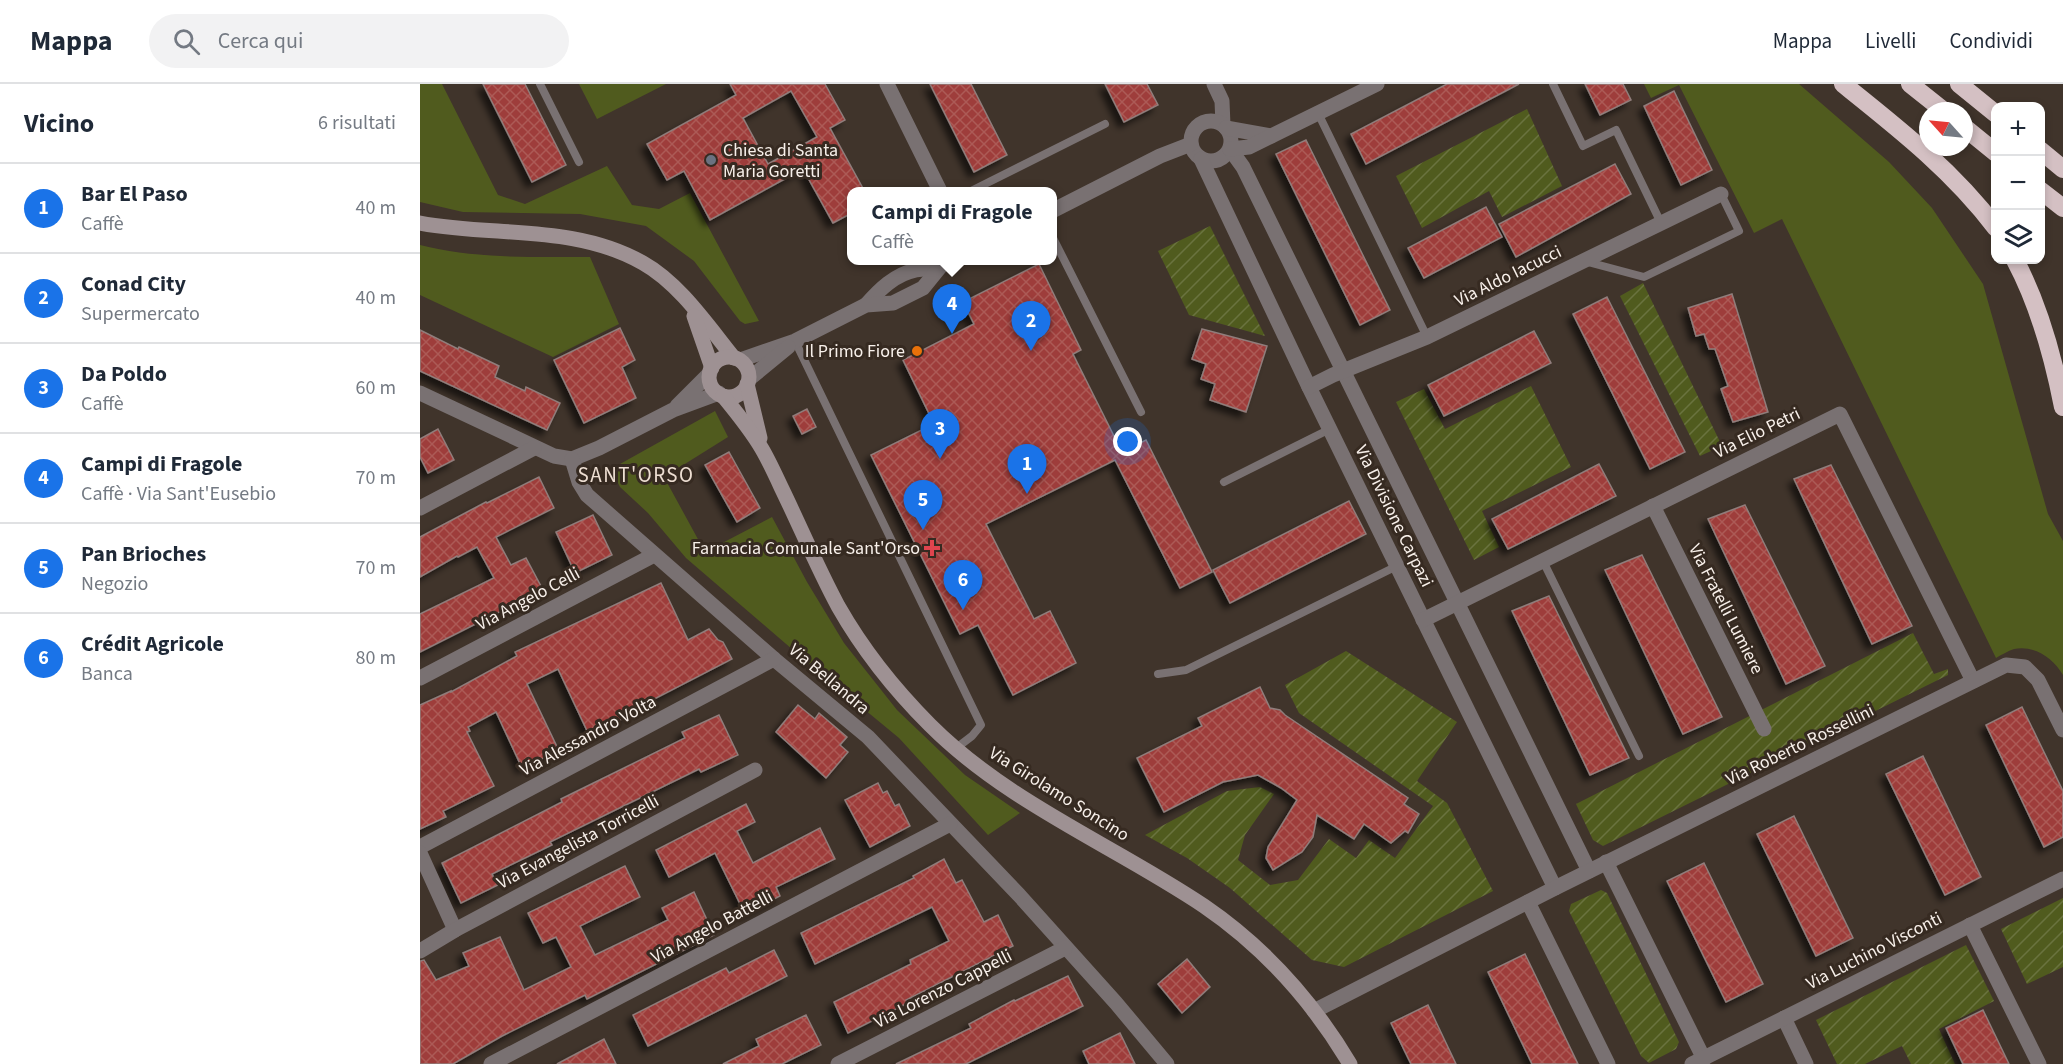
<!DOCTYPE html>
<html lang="it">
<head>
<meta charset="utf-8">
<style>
  :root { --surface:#fff; --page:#f2f2f3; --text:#1f2937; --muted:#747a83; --line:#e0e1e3; --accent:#1a73e8 }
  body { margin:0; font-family:"Source Sans 3",sans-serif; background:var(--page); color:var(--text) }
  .controls { position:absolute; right:18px; top:18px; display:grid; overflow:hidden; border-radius:12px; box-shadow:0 3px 9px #0003 }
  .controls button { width:54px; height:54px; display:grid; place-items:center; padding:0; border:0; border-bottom:2px solid var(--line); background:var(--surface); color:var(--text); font:30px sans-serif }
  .compass { position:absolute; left:1499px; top:18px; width:54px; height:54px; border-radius:50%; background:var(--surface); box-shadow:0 3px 9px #0003; rotate:297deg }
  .you { position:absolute; left:708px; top:358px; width:21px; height:21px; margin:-15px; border:4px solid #fff; border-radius:50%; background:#1a73e8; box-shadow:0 0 0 9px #1a73e833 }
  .badge { display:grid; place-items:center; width:39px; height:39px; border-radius:50%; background:var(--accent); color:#fff; font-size:20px; font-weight:700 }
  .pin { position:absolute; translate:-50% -50px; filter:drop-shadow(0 2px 3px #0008) }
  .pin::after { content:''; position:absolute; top:32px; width:21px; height:18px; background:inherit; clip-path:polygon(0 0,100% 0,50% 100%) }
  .popup { position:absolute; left:427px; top:103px; width:210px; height:78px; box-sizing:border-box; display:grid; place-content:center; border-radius:12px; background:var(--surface); filter:drop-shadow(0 2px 4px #0005); font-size:20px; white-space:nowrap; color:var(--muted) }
  .popup b { font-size:22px; color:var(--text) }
  .popup::after { content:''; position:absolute; left:50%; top:100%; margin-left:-12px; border:12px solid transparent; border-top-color:var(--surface) }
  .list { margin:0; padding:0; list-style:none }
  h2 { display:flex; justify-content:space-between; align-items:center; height:78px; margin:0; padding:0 24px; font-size:26px }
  h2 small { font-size:20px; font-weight:400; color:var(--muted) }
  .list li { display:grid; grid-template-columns:39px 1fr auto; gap:18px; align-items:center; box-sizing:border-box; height:90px; padding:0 24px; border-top:2px solid var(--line) }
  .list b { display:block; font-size:22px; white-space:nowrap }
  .list p { margin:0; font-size:20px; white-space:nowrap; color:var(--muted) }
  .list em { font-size:20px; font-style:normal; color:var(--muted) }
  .icon { flex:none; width:33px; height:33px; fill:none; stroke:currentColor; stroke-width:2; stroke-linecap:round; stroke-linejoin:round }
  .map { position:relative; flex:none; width:1643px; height:980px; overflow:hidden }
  header { display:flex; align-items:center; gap:36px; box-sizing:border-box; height:84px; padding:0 30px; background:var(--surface); border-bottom:2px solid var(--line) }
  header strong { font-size:28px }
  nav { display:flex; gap:33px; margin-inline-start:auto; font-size:21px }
  .search { width:420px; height:54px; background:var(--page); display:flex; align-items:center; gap:15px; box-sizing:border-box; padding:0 21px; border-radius:33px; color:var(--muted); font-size:22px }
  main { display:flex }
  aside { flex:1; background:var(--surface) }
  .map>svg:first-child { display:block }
  .green { fill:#505b1e }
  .garden { fill:url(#garden-furrows) }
  .building { fill:url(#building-cross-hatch); stroke:#907d7b; stroke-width:1.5; fill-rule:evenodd; filter:url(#shadow) }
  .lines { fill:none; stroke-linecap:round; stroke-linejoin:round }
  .lane { stroke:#797172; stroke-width:8 }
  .street { stroke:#797172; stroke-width:15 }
  .secondary { stroke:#9e9193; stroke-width:15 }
  .highway { stroke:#d4c0c3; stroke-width:18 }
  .worship-dot { fill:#6b7280; stroke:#362a21; stroke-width:2 }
  .food-dot { fill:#e8710a; stroke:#362a21; stroke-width:2 }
  .health-dot { fill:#e0444e; stroke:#362a21; stroke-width:2 }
  .labels { text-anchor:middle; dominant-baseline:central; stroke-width:6; stroke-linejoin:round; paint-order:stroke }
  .poi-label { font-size:18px; fill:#f8f0ea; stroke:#362a21; text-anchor:end }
  .street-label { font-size:18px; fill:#f8f0ea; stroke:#362a21 }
  .quarter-label { font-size:21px; letter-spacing:1.5px; fill:#eedfd3; stroke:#362a21 }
</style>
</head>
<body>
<header>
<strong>Mappa</strong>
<div class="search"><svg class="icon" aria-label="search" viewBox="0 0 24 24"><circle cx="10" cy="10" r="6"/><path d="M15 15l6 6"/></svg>Cerca qui</div>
<nav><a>Mappa</a><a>Livelli</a><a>Condividi</a></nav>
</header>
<main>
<aside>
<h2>Vicino<small>6 risultati</small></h2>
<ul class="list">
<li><span class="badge">1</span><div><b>Bar El Paso</b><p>Caffè</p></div><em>40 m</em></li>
<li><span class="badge">2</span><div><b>Conad City</b><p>Supermercato</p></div><em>40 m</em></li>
<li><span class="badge">3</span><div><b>Da Poldo</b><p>Caffè</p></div><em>60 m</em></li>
<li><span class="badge">4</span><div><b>Campi di Fragole</b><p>Caffè · Via Sant'Eusebio</p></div><em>70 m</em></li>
<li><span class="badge">5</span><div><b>Pan Brioches</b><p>Negozio</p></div><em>70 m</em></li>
<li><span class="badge">6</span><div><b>Crédit Agricole</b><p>Banca</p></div><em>80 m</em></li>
</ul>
</aside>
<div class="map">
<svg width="1643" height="980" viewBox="0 0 1643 980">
  <defs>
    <pattern id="garden-furrows" width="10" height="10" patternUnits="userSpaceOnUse" patternTransform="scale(1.5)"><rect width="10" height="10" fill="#505b1e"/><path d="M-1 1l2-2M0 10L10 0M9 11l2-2" fill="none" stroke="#6a733f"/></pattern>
    <pattern id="building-cross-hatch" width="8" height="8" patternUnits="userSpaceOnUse" patternTransform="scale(1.5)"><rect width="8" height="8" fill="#9e3e3a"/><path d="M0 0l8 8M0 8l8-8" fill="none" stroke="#ac5a57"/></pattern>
    <filter id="shadow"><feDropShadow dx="-5.5" dy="5.5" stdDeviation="3" flood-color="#0009"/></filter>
  </defs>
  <rect width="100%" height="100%" fill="#40342b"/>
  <g class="green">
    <polygon points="0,0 22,0 78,111 105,120 187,82 212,121 239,125 270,109 339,237 325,240 320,237 274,177 226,142 160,130 43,128 0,118"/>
    <polygon points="159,0 246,0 177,35"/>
    <path d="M 1224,0 L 1379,0 L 1469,78 L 1512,124 L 1563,200 L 1628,430 L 1643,457 L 1643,591 C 1633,574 1615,561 1594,565 C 1588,567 1581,571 1576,574 L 1362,135 L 1334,149 L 1259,1 L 1231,14 Z"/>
    <path d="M 0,161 C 55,175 113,173 170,173 L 199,240 L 133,273 L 0,211 Z"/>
    <polygon points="295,327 308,353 244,393 285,468 352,433 387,498 424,559 477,626 545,691 600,729 568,751 479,654 387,578 266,474 228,429 200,403 194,391 200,380"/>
  </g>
  <g class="garden">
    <polygon points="1107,25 1142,102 1082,133 1069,107 1002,144 976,92"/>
    <polygon points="790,142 845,252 769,231 738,167"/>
    <polygon points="1223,199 1302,362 1280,372 1200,212"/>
    <polygon points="1111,302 1151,383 1062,427 1079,463 1054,476 976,318 1004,305 1025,345"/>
    <polygon points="1493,549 1514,590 1528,585 1528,591 1183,762 1173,756 1156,720"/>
    <polygon points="926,567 1037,638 997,697 1027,719 1073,807 924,883 892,876 810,804 767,774 725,751 807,707 840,703 854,710 825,751 818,776 850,801 878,796 909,755 936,774 949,756 975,774 1013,722 879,629 865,601"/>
    <polygon points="1181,806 1187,809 1259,958 1256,965 1229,979 1221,972 1149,827 1151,820"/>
    <polygon points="1643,814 1643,883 1607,900 1581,845"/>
    <polygon points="1546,861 1574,917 1519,945 1535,980 1491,980 1482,962 1445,980 1417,980 1396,936"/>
  </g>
  <g class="building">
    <polygon points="63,0 105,0 146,81 112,98"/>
    <path d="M 310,0 L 405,0 L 425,36 L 410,44 L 445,108 L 432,108 L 432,129 L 413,139 L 383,85 L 290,136 L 264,87 L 247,96 L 227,60 L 316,11 ZM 371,7 L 397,53 L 348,80 L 323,34 Z"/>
    <polygon points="510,0 551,0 587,71 554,88"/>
    <polygon points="685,0 727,0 738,21 704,38"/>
    <polygon points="1027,0 1099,0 946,80 931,50"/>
    <polygon points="1165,0 1203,0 1211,16 1180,31"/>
    <polygon points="1254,7 1292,86 1261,101 1224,22"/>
    <polygon points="886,56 970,226 940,241 856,70"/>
    <polygon points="1195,80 1211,110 1096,173 1079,140"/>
    <polygon points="1066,123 1082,153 1004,194 988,164"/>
    <polygon points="619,180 661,266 653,270 702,368 726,356 792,488 760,504 695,376 566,440 614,535 630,527 656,579 593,611 558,541 540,550 451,371 514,340 483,276 554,240 543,218"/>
    <polygon points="1312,210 1348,328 1313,338 1301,305 1308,302 1295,265 1289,265 1284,250 1276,252 1268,224"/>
    <polygon points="1187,213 1265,368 1230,385 1153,230"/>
    <polygon points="200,244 215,276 202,283 216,314 164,339 134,276"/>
    <polygon points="782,245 847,262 826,328 790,316 795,300 781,295 786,280 772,275"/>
    <polygon points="0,246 38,265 39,263 79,282 75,293 105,307 106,303 140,319 127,346 0,287"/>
    <polygon points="1114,247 1131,279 1024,332 1008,301"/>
    <polygon points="387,325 396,343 382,350 373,332"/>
    <polygon points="18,345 34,376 8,389 0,373 0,355"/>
    <polygon points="309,368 340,424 317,438 285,381"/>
    <polygon points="1179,380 1196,412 1088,465 1072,435"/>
    <polygon points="1411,381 1492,542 1452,560 1374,395"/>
    <polygon points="119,393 134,424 76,453 91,481 106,474 123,506 0,568 0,530 74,494 57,463 38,473 37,472 0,493 0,453 66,418 67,419"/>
    <polygon points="929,417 946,450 810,519 793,486"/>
    <polygon points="1325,421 1405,582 1366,600 1288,435"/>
    <polygon points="173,431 192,471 155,489 136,448"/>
    <polygon points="1222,471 1302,633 1263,650 1185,486"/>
    <polygon points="241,499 268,556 289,545 298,556 303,558 312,575 205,630 206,633 169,651 138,585 107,600 139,667 102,684 76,628 48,643 50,647 47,648 74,702 23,727 26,733 0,745 0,621 31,607 31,608 97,572 95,568"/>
    <polygon points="1129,512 1209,674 1170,691 1092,527"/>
    <polygon points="840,603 850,624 860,626 865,631 988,714 984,720 999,730 988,749 985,747 971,759 944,740 934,755 897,731 893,753 882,768 853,786 846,774 848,763 877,716 861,704 838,691 803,698 744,728 717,674 782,642 778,634"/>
    <polygon points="378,621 395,635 399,629 427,653 420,661 428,668 406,694 356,648"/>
    <polygon points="1602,623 1643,707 1643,753 1624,763 1566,641"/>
    <polygon points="299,631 318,671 281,688 279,685 130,758 132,761 72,790 78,801 41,819 22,779 142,718 141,715 265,654 262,648"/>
    <polygon points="1503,672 1561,793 1525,811 1466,690"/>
    <polygon points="458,699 463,709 467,707 475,722 479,720 490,742 450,763 425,716"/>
    <polygon points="326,720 335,738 317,747 333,779 400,744 415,775 356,803 360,812 325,830 295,769 249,793 236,766"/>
    <polygon points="1374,732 1433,854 1396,872 1337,750"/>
    <polygon points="524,775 536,799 542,796 564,838 578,831 593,862 486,916 488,919 428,949 414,918 491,880 490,876 529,857 512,823 395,880 381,849 494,794 493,792"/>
    <polygon points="1284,779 1343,900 1306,918 1247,797"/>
    <polygon points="205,782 220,813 160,842 175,871 248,836 242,824 274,808 294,851 167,915 165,911 82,952 33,980 0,980 0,877 4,876 16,896 49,882 43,869 80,853 104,906 151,883 136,853 123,859 108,829"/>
    <polygon points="354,866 367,892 228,962 213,931 306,884 309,889"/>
    <polygon points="1105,870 1158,980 1112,980 1068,888"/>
    <polygon points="767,875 790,903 762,929 738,900"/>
    <polygon points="648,892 663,922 546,980 476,980 551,944 549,940 594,916 595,917"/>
    <polygon points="1008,921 1036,980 991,980 971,939"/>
    <polygon points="1563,926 1589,980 1543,980 1526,944"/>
    <polygon points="386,931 401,961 362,980 303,980 339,962 336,955"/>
    <polygon points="700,949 715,980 669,980 663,967"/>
    <polygon points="184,955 196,980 137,980"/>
  </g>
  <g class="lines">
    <g class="lane">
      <polyline points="120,0 159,78"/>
      <polyline points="1133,0 1163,62 1196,46 1241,139"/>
      <polyline points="898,29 1007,253"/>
      <polyline points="551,107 685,40"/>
      <polyline points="632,152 721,328"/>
      <polyline points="1164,177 1224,193 1319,147 1301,110"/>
      <polyline points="375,257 561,641 552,652 535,665"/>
      <polyline points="804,398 910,345"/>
      <polyline points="1123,477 1219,672"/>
      <polyline points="738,590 766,586 977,482"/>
    </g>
    <g class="street">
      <polyline points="467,0 520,107"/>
      <polyline points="794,0 802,17 803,41"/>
      <circle cx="791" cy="57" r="20"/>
      <polyline points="806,44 851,52"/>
      <polyline points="810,65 823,83 1169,787"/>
      <polyline points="810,65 829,63 957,0"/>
      <polyline points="781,75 889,303 1135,804"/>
      <polyline points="632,127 740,72 771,60"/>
      <path d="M 446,221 C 459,206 475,190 496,186 C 512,183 519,184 534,176"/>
      <polyline points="320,276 375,257 446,221 473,219 503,204 520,183"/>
      <polyline points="329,295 368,263"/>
      <polyline points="889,303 913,291 1007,253 1301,110"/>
      <polyline points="0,309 134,372 152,375 179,364 253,326 299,309"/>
      <polyline points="257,322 290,289"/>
      <polyline points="152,375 159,398 167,411 354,575 448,653 599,811 696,919 747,980"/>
      <polyline points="1233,422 1344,645"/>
      <polyline points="0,424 114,364"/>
      <polyline points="1003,536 1420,330 1553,597"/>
      <polyline points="0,594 234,471"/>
      <polyline points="0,763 354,575"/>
      <polyline points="0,769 35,846"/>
      <polyline points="1186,778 1284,975"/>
      <polyline points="1108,818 1188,980"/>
      <polyline points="1550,841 1619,980"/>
      <polyline points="0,867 35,846 335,686"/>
      <polyline points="894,927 1135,804 1586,581 1605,583 1618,596 1643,646"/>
      <polyline points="1364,934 1386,980"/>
      <polyline points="71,980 530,740"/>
      <polyline points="418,980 645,864"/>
      <polyline points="1272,980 1643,795"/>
    </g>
    <g class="secondary">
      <path d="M 0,139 C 74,153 155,140 223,179 C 259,199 288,242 314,274"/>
      <polyline points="274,232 292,284"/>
      <circle cx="309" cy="293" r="20"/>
      <polyline points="327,300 340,354"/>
      <path d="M 303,312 C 317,329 331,346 342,365 C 349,377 355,390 361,403 C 380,442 397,483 418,522 C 443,566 474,605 510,641 C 588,719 693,761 784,822 C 844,863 893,918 930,980"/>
    </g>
    <g class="highway">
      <path d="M 1423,0 C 1478,44 1533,87 1576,144"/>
      <polyline points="1490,0 1524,27"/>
      <polyline points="1539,0 1576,30"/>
      <polyline points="1544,43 1576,69"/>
      <polyline points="1620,66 1643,85"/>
      <polyline points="1620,106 1643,124"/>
      <path d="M 1595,176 C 1619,221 1633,272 1643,323"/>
    </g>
  </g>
  <circle class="worship-dot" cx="291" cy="76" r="6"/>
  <circle class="food-dot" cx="497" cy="267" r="6"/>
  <path class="health-dot" d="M509 455h6v6h6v6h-6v6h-6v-6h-6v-6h6z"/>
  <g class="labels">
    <g class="poi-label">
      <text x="303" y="66" text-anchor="start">Chiesa di Santa<tspan x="303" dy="21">Maria Goretti</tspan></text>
      <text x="485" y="267">Il Primo Fiore</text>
      <text x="500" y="464">Farmacia Comunale Sant'Orso</text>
    </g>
    <g class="street-label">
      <text transform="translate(1088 192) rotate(-26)">Via Aldo Iacucci</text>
      <text transform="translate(1337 349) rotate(-26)">Via Elio Petri</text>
      <text transform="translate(974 432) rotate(64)">Via Divisione Carpazi</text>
      <text transform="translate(108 515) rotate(-28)">Via Angelo Celli</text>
      <text transform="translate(1306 525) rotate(63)">Via Fratelli Lumiere</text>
      <text transform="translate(409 595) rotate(40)">Via Bellandra</text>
      <text transform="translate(168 652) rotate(-28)">Via Alessandro Volta</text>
      <text transform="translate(1380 661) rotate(-26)">Via Roberto Rossellini</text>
      <text transform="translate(639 710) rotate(32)">Via Girolamo Soncino</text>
      <text transform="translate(158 758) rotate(-28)">Via Evangelista Torricelli</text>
      <text transform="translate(292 843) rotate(-28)">Via Angelo Battelli</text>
      <text transform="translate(1454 867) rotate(-27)">Via Luchino Visconti</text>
      <text transform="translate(523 905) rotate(-27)">Via Lorenzo Cappelli</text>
    </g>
    <g class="quarter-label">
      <text x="216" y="391">SANT'ORSO</text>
    </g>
  </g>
</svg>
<div class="controls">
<button>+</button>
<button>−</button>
<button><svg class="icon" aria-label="layers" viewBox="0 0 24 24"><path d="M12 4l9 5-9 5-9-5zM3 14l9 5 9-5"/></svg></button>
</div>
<svg class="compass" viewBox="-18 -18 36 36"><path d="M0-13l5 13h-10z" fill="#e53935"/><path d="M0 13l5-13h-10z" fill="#747a83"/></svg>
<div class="you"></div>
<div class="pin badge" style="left:607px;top:410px">1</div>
<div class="pin badge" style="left:611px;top:267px">2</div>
<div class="pin badge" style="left:520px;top:375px">3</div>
<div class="pin badge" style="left:532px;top:250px">4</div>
<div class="popup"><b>Campi di Fragole</b>Caffè</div>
<div class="pin badge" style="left:503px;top:446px">5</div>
<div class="pin badge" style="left:543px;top:526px">6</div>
</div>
</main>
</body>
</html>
